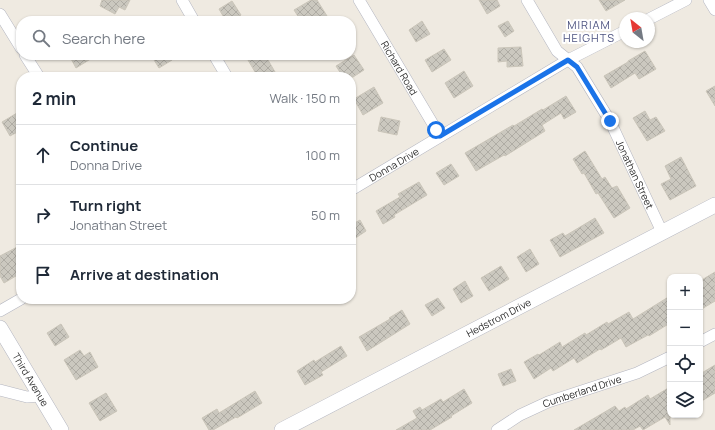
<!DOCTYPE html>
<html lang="en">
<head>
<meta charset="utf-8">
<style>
  :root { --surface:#fff; --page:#f2f2f3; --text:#1f2937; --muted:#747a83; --line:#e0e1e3 }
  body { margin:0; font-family:Manrope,sans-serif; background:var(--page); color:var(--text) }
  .controls { position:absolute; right:12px; bottom:12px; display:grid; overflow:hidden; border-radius:8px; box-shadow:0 1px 3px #0004 }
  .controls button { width:36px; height:36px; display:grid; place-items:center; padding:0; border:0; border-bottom:1px solid var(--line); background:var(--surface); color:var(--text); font:20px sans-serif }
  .compass { position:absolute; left:619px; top:12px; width:36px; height:36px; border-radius:50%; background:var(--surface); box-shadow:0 1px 3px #0004; rotate:329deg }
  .stop { position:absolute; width:12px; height:12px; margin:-9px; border:3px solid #1a73e8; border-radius:50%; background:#fff }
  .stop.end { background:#1a73e8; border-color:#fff; box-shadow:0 1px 4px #0008 }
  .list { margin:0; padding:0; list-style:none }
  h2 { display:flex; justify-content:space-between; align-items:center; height:52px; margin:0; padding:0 16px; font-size:17px }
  h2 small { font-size:13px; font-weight:400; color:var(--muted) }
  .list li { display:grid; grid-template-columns:26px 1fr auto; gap:12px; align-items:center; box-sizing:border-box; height:60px; padding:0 16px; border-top:1px solid var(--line) }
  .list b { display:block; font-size:15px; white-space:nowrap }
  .list p { margin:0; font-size:13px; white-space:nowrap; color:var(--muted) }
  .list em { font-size:13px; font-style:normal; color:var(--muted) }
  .icon { flex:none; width:22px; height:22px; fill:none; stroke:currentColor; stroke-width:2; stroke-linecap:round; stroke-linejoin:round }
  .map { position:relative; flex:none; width:715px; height:430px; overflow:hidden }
  .search { position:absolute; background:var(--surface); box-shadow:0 1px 3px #0004; left:16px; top:16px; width:340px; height:44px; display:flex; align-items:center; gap:10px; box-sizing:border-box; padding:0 14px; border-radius:16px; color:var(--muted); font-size:15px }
  .panel { position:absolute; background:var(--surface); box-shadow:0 1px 3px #0004; left:16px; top:72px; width:340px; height:232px; border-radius:16px }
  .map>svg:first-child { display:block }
  .building { fill:url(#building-cross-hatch); stroke:#cbc6ba }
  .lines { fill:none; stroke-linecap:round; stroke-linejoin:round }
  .street-casing { stroke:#b4b6c1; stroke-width:12 }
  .secondary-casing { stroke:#b4b6c1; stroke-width:16 }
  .street { stroke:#fff; stroke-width:11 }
  .secondary { stroke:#fff; stroke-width:15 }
  .route { stroke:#1a73e8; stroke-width:5 }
  .labels { text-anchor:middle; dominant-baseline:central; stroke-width:4; stroke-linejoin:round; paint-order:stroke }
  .street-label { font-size:10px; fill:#2e2e2e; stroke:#fff }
  .neighbourhood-label { font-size:11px; letter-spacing:1px; fill:#4d5380; stroke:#fff }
</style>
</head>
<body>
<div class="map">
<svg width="715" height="430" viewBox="0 0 715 430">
  <defs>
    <pattern id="building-cross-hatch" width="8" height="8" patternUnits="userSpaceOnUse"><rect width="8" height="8" fill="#cbc8bf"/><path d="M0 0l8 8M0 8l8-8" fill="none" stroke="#afaca4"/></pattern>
  </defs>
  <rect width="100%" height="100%" fill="#efeae1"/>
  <g class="building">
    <polygon points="102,0 130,0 125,10 119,7 115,14 100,6"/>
    <polygon points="311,0 317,0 327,16 319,21 301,21 294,10"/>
    <polygon points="479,0 497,0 500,6 487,14"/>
    <polygon points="599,0 625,0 606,11"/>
    <polygon points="232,1 241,15 231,21 226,21 219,9"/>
    <polygon points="422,21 430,34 416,42 409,30"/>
    <polygon points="508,21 514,31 505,37 498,26"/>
    <polygon points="521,47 523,66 507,67 507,61 498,62 498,48"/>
    <polygon points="444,49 451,60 432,72 425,60"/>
    <polygon points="645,51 656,69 639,79 635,73 611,88 604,76 628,62 628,61"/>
    <polygon points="69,55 97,55 76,68"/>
    <polygon points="151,55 169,55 172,60 159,68"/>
    <polygon points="245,55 265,55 278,77 258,77"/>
    <polygon points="354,55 364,70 353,77 343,77 336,66"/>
    <polygon points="464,71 473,86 454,98 445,83"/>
    <polygon points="715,86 715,106 706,91"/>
    <polygon points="374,87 383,103 363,115 354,99"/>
    <polygon points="566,96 576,112 564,119 561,113 542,125 545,131 505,156 504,155 476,171 465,153 513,125 514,126 542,109 543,110"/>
    <polygon points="645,111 650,120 656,117 665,131 647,141 633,118"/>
    <polygon points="17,113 21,120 21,130 10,136 2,122"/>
    <polygon points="381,117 400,121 397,135 378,131"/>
    <polygon points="585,151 602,179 605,177 612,188 617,186 630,208 614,218 598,193 596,194 584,173 582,174 573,159"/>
    <polygon points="681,157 696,186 670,200 661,184 671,179 665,166"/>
    <polygon points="451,164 459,176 444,185 436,173"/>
    <polygon points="419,182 427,195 394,215 395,217 383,224 376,211 400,197 398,194"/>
    <polygon points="595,218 604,233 560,257 550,240 563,233 565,236"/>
    <polygon points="360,220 366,231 351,241 351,225"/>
    <polygon points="21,245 21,273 4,283 0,276 0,256"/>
    <polygon points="530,249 539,264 526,272 517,257"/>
    <polygon points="501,266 509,279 489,291 481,278"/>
    <polygon points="715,272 715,301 700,310 700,281"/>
    <polygon points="465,281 473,296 461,303 453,289"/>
    <polygon points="670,296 670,323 649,336 648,335 626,347 621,338 601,350 600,349 577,363 574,358 553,371 551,368 534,379 524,362 538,354 539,355 560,342 562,347 585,333 586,335 607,322 608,324 629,312 633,319"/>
    <polygon points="438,298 445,308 432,316 425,305"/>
    <polygon points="402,310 410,324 367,351 359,337 390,319 389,318"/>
    <polygon points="61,324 69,337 55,346 47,333"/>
    <polygon points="341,346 347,356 321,372 323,375 305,385 297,371 314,360 315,362"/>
    <polygon points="80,350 84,356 90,352 98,367 76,380 64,360"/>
    <polygon points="715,365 715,393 700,402 700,374"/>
    <polygon points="511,369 516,381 503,386 498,374"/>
    <polygon points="670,387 670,425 665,417 643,430 640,426 633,430 574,430 615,406 619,411 625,407 626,409 648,395 650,399"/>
    <polygon points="464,389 472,403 451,416 452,417 430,430 396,430 417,418 413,411 420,407 422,410 441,399 443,402"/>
    <polygon points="255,391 262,403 237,418 236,417 213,430 209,430 202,418 217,409 219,413"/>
    <polygon points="106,393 117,411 100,421 89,403"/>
  </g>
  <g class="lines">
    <g class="street-casing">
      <g id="street">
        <polyline points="182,0 194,21"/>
        <path id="s1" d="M 359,0 L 440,136"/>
        <path id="s2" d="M 527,0 L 557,51 L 577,67 L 610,121 L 662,232"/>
        <polyline points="709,0 715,10"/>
        <polyline points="0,14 21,48"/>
        <polyline points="649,19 686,0"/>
        <polyline points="25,55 39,77"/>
        <polyline points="214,55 227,77"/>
        <path id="s3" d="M 351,190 L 568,60 L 625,31"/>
        <polyline points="0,311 21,299"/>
        <polyline points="700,342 715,334"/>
        <polyline points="0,390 27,397 40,396"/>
        <path id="s4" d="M 497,430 L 520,415 L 548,402 L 637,373 L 670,357"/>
      </g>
    </g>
    <g class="secondary-casing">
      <g id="secondary">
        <path id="s5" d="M 0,328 L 61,430"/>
        <path id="s6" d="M 282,430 L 715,205"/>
      </g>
    </g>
    <use href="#street" class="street"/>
    <use href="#secondary" class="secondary"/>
  </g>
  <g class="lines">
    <polyline class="route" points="436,130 440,136 568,60 577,67 610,121"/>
  </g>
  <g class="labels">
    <g class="street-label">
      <text stroke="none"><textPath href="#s1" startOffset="79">Richard Road</textPath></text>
      <text stroke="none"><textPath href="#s3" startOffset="50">Donna Drive</textPath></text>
      <text stroke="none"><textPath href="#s2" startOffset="207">Jonathan Street</textPath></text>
      <text stroke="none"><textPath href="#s6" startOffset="244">Hedstrom Drive</textPath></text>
      <text stroke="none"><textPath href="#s5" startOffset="60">Third Avenue</textPath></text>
      <text stroke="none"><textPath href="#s4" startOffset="94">Cumberland Drive</textPath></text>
    </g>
    <g class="neighbourhood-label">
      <text x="589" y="24">MIRIAM<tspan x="589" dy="13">HEIGHTS</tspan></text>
    </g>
  </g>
</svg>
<div class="controls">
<button>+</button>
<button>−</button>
<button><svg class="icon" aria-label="locate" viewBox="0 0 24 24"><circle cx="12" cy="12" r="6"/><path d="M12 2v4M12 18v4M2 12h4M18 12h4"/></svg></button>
<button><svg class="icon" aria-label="layers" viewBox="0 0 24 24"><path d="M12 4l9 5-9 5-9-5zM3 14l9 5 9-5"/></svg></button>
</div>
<svg class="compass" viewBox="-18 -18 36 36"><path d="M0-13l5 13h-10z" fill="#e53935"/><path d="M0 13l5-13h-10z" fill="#747a83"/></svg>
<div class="stop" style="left:436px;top:130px"></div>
<div class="stop end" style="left:610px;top:121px"></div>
<div class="search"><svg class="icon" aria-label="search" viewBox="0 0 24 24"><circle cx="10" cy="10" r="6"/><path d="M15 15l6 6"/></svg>Search here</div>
<section class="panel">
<h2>2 min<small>Walk · 150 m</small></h2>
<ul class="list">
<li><svg class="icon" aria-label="ahead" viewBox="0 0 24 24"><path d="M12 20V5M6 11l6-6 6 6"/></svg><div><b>Continue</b><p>Donna Drive</p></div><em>100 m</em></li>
<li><svg class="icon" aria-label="right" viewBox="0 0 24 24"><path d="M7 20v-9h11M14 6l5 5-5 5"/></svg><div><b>Turn right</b><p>Jonathan Street</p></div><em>50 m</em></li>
<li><svg class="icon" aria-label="arrive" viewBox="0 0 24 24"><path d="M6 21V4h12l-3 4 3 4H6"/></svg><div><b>Arrive at destination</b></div></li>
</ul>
</section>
</div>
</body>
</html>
